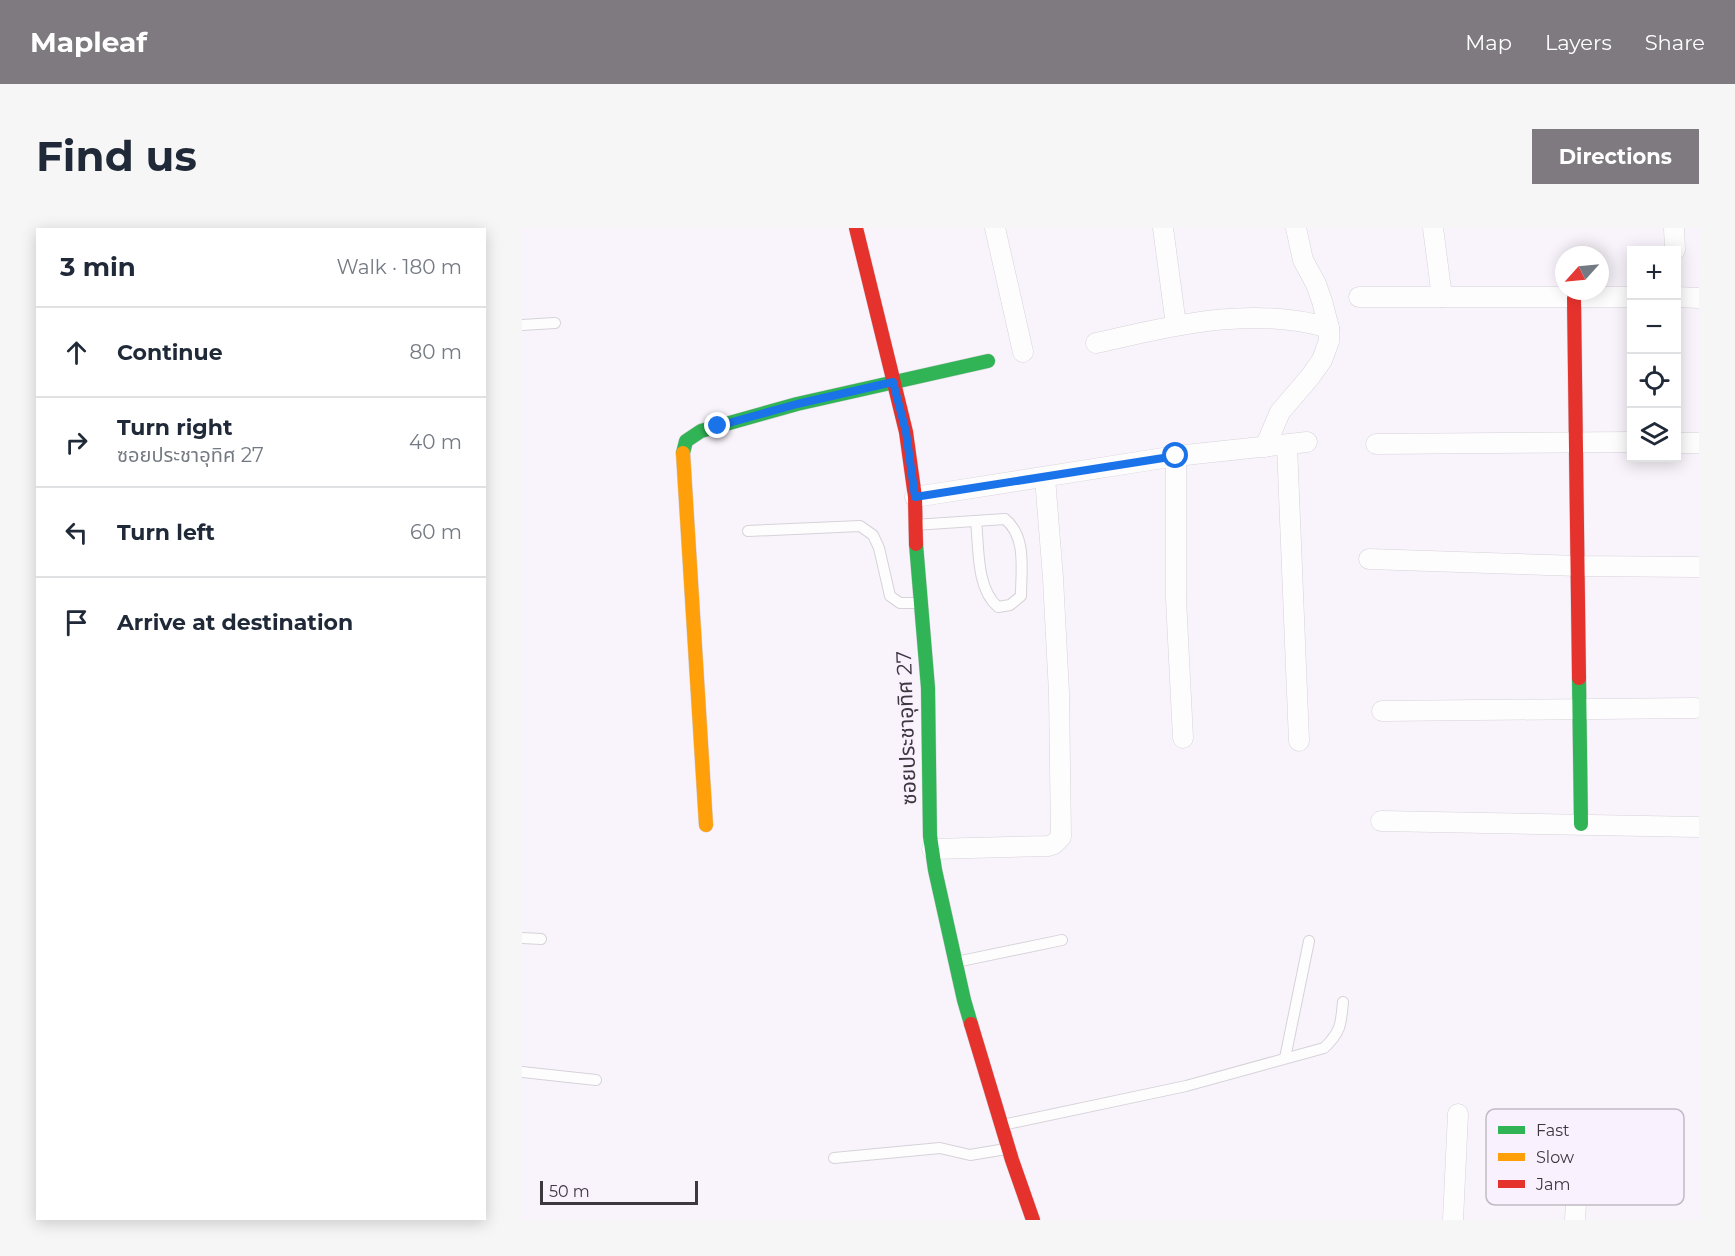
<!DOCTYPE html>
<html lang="en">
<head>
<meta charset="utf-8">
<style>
  :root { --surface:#fff; --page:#f6f6f7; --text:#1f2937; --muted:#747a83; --line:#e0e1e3; --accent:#7e7a80 }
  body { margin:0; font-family:Montserrat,"Noto Sans Thai",sans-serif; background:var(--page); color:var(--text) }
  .controls { position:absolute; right:18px; top:18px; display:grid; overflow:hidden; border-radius:0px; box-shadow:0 3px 15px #0003 }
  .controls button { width:54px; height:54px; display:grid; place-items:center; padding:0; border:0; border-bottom:2px solid var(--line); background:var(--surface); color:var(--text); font:30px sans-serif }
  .compass { position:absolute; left:1033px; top:18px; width:54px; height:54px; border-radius:50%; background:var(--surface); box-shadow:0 3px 15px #0003; rotate:243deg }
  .scale { position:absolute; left:18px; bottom:15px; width:158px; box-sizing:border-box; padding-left:6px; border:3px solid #3c383e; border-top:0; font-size:16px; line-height:21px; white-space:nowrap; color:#3c383e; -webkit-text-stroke:4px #faf1fe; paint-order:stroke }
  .stop { position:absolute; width:18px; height:18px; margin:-14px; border:4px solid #1a73e8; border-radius:50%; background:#fff }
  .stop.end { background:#1a73e8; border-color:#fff; box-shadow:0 2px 6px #0008 }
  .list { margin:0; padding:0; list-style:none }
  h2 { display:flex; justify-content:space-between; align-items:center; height:78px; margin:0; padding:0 24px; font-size:26px }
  h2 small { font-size:20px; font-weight:400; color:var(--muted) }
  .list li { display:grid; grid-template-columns:39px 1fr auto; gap:18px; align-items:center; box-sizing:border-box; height:90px; padding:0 24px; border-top:2px solid var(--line) }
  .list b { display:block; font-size:22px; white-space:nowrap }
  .list p { margin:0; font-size:20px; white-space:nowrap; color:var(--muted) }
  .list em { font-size:20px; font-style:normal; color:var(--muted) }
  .icon { flex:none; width:33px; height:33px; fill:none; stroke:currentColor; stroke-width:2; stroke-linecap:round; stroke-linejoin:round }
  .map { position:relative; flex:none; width:1177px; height:992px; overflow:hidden; border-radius:0px }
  header { display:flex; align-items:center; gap:36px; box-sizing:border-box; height:84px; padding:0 30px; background:var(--accent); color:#fff }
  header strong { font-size:28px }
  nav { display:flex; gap:33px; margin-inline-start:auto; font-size:21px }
  .intro { display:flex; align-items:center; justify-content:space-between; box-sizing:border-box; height:144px; padding:0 36px }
  h1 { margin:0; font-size:42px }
  .button { padding:15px 27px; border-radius:0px; background:var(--accent); color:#fff; font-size:21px; font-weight:700 }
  main { display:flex; gap:36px; padding:0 36px }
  aside { flex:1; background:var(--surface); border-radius:0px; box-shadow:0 3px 15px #0003 }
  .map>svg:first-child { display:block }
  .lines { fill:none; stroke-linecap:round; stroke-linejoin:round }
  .lane-casing { stroke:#d6d2d8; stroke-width:12 }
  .street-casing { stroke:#d6d2d8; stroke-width:21 }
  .fast-casing { stroke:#d6d2d8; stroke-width:15 }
  .slow-casing { stroke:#d6d2d8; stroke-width:15 }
  .jam-casing { stroke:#d6d2d8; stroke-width:15 }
  .lane { stroke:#fefdfe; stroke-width:10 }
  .street { stroke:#fefdfe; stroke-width:20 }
  .fast { stroke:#30b455; stroke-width:14 }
  .slow { stroke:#ff9f0a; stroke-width:14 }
  .jam { stroke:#e5322d; stroke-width:14 }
  .route { stroke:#1a73e8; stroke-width:8 }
  .labels { text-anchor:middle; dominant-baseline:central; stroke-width:4.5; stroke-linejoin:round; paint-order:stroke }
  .street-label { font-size:21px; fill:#3c383e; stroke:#faf1fe }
  .key { fill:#faf1fe; stroke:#c1bac4; stroke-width:1.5 }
  .key-label { font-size:16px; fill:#3c383e }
</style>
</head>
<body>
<header>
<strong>Mapleaf</strong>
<nav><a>Map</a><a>Layers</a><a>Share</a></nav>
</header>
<div class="intro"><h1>Find us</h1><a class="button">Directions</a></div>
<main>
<aside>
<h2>3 min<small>Walk · 180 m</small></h2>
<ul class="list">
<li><svg class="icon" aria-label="ahead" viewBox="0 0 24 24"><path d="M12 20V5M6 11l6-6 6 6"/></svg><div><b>Continue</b></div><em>80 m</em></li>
<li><svg class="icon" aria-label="right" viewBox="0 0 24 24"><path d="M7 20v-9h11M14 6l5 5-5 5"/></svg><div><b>Turn right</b><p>ซอยประชาอุทิศ 27</p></div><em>40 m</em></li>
<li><svg class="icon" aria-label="left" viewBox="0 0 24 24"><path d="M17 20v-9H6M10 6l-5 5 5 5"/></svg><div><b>Turn left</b></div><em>60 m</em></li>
<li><svg class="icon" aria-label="arrive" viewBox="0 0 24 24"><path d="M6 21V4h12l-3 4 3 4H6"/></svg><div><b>Arrive at destination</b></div></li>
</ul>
</aside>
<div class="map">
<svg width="1177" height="992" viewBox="0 0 1177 992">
  <rect width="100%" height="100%" fill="#f9f4fb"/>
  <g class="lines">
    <g class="lane-casing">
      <g id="lane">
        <polyline points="0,97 33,95"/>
        <path d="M 392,297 L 483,291 C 505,309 499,341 499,368 L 488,377 L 476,379 C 454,360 457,320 454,293"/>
        <polyline points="226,303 338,298 351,307 357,320 368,368 378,375 397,375"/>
        <polyline points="0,710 19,711"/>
        <polyline points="434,734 540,712"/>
        <polyline points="763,830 787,713"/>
        <polyline points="0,844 74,852"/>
        <path d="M 480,897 L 664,858 L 802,820 C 819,804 819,796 821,774"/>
        <polyline points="312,930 418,920 448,927 484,921"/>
      </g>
    </g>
    <g class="street-casing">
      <g id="street">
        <polyline points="473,0 501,124"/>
        <polyline points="641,0 654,97"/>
        <polyline points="911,0 920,69 1110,69"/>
        <polyline points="1152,0 1153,22"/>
        <polyline points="837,69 920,69"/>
        <polyline points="1154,69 1177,70"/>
        <path d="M 574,115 C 651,98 729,77 807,100"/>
        <polyline points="1154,215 1177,215"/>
        <polyline points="854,216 1110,214"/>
        <polyline points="765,217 777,513"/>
        <polyline points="743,219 758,184 788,149 800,132 807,113 807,100 800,73 794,56 781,32 774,0"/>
        <polyline points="654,228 654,371 661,510"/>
        <polyline points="393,269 654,228 785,214"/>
        <polyline points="847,331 1057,338 1177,339"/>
        <polyline points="860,483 1173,480"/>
        <polyline points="859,593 1177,599"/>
        <polyline points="410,621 526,618 532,616 539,609 537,465 531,350 523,250"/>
        <polyline points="931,992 936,886"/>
        <polyline points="1053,992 1059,897"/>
      </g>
    </g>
    <g class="fast-casing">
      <g id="fast">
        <polyline points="161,225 164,213 179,203 275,176 466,133"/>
        <polyline points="394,316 406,460 408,608 413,642 442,772 449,796"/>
        <polyline points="1057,450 1059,596"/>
      </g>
    </g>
    <g class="slow-casing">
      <polyline id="slow" points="161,225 184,597"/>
    </g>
    <g class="jam-casing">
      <g id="jam">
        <polyline points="334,0 384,204 393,269 394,316"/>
        <polyline points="1052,70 1057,450"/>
        <polyline points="449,796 490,932 511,992"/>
      </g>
    </g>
    <use href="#lane" class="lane"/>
    <use href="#street" class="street"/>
    <use href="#fast" class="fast"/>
    <use href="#slow" class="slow"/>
    <use href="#jam" class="jam"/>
  </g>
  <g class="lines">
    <polyline class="route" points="196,198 275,176 371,154 384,204 393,269 654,228"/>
  </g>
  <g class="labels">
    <g class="street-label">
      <text transform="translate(384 500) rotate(-92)">ซอยประชาอุทิศ 27</text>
    </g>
  </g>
  <rect x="964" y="881" width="198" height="96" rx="9" class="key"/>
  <rect x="976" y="898" width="27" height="8" fill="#30b455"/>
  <rect x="976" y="925" width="27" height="8" fill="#ff9f0a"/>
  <rect x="976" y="952" width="27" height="8" fill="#e5322d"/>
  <g class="key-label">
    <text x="1014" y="908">Fast</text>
    <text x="1014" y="935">Slow</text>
    <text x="1014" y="962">Jam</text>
  </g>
</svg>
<div class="controls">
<button>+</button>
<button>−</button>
<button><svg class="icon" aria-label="locate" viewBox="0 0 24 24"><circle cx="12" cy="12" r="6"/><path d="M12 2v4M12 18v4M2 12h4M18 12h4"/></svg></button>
<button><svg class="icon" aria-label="layers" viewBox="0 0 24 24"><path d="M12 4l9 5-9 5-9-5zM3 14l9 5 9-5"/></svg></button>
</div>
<svg class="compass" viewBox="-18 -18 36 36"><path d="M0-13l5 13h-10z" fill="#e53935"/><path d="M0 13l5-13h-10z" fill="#747a83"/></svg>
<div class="scale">50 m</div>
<div class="stop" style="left:654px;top:228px"></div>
<div class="stop end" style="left:196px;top:198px"></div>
</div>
</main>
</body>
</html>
